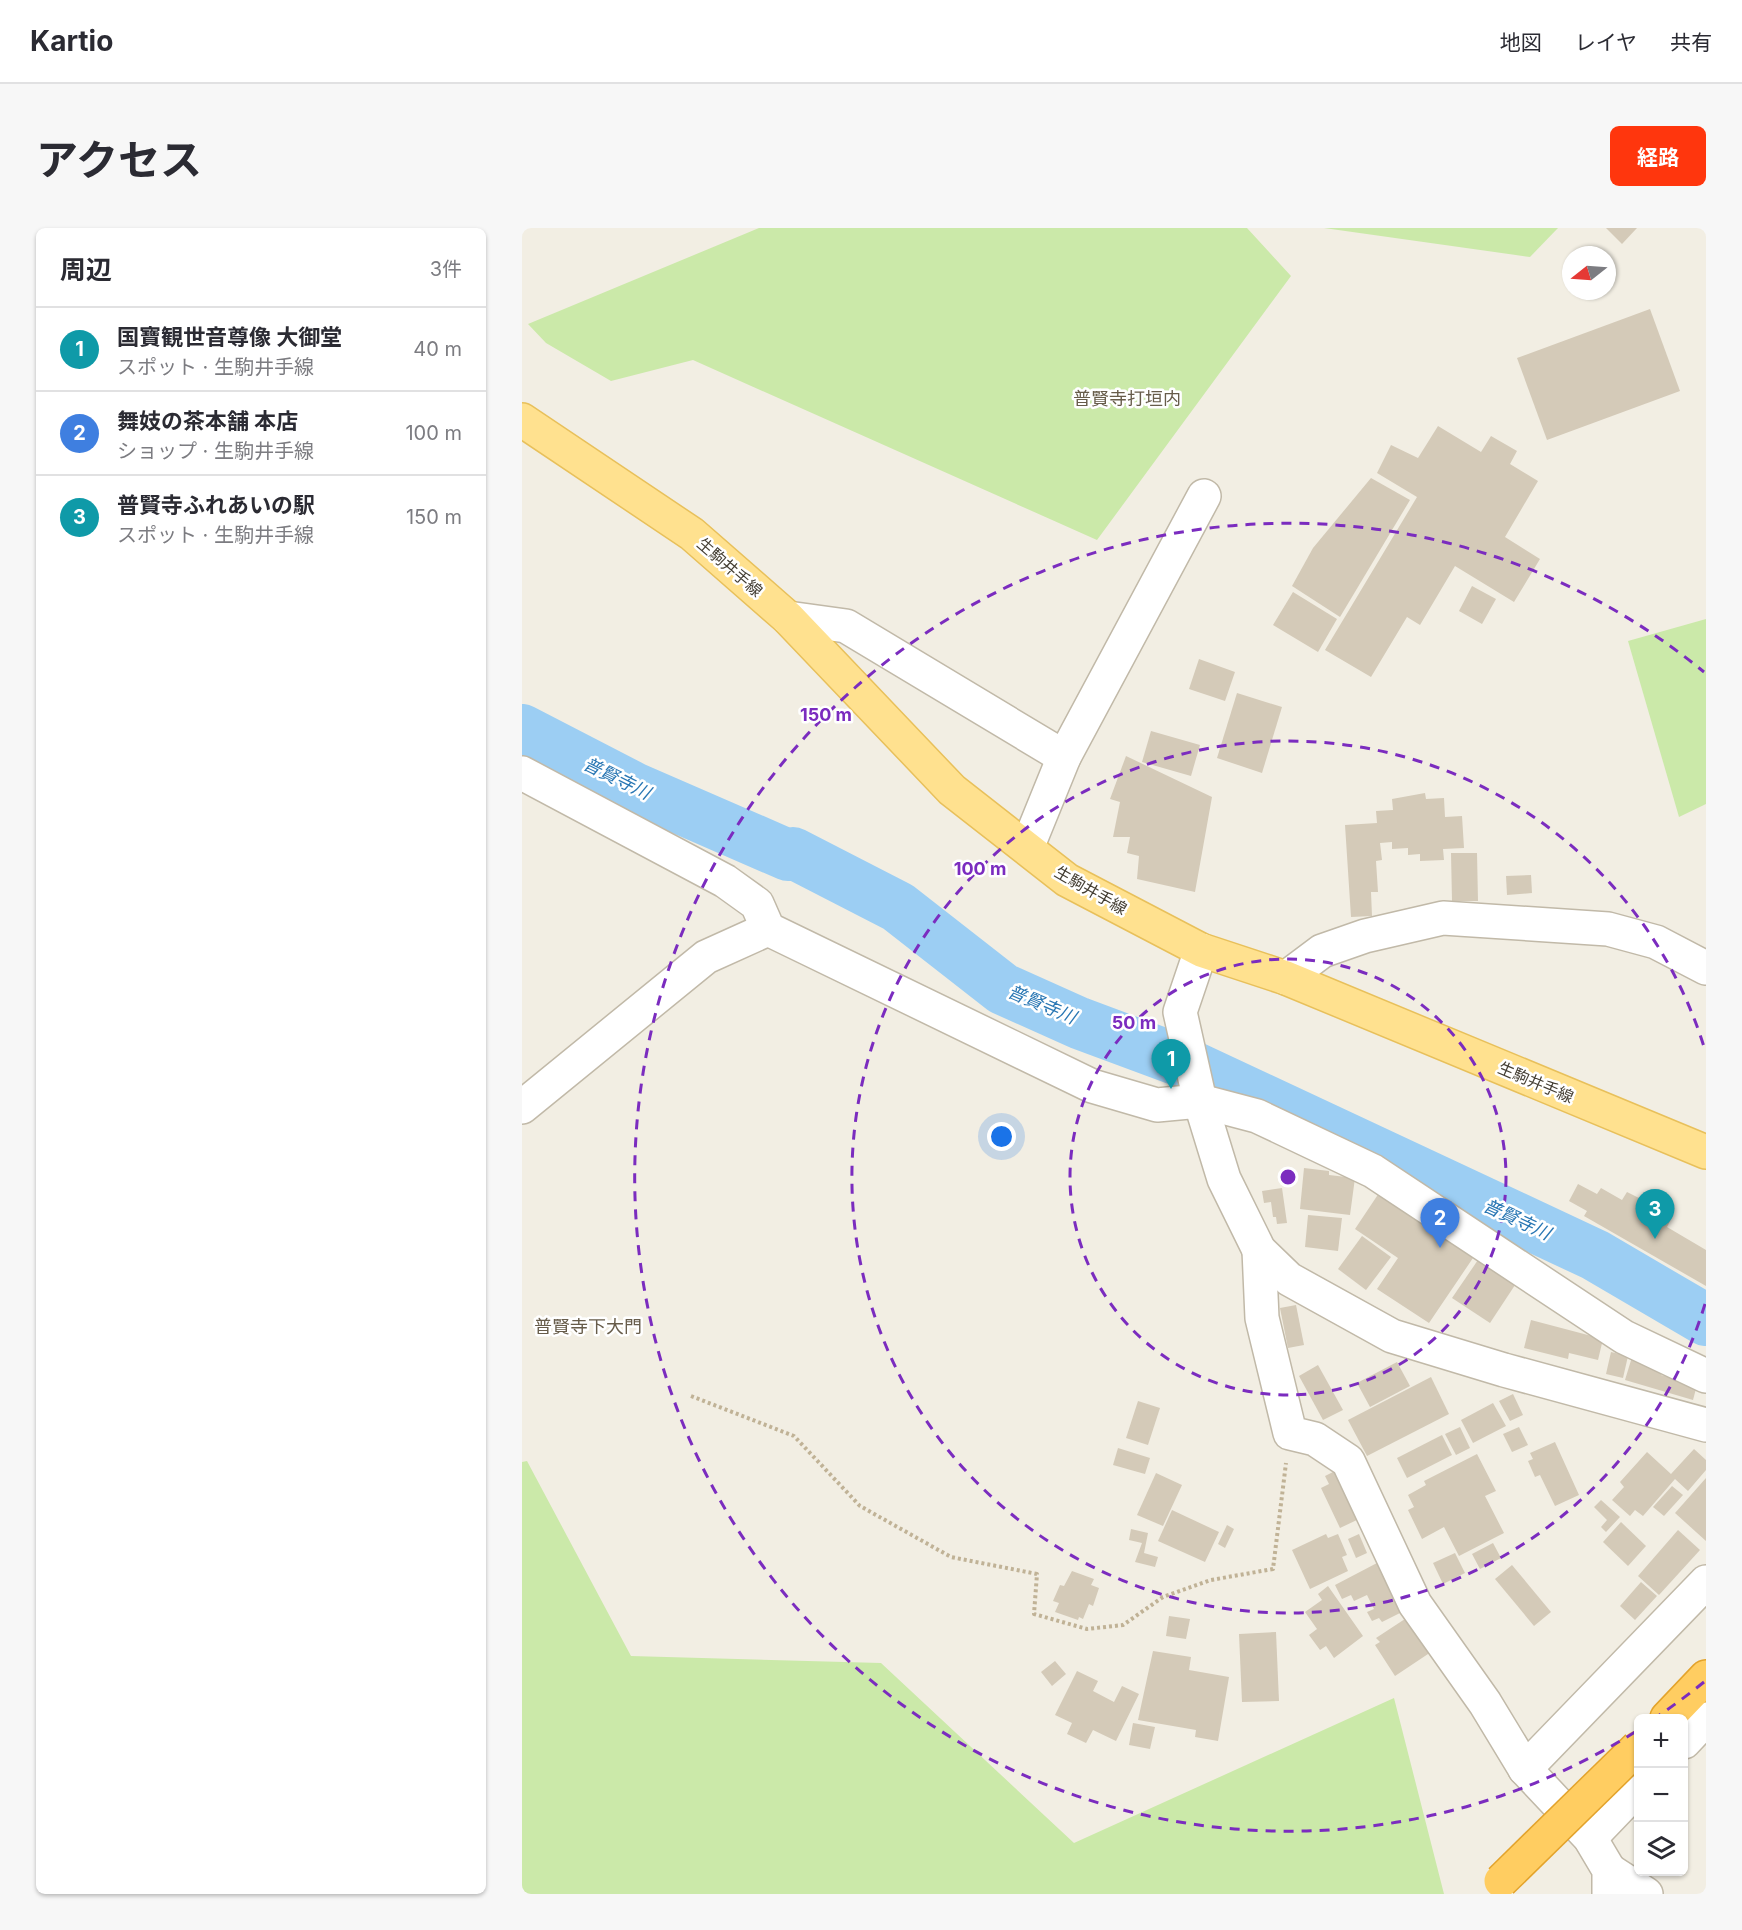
<!DOCTYPE html>
<html lang="ja">
<head>
<meta charset="utf-8">
<style>
  :root { --surface:#fff; --page:#f7f7f7; --text:#2b2b33; --muted:#7c7c81; --line:#e1e1e2; --accent:#ff360d }
  body { margin:0; font-family:Inter,"Noto Sans JP",sans-serif; background:var(--page); color:var(--text) }
  .controls { position:absolute; right:18px; bottom:18px; display:grid; overflow:hidden; border-radius:9px; box-shadow:0 2px 4px #0004 }
  .controls button { width:54px; height:54px; display:grid; place-items:center; padding:0; border:0; border-bottom:2px solid var(--line); background:var(--surface); color:var(--text); font:30px sans-serif }
  .compass { position:absolute; left:1040px; top:18px; width:54px; height:54px; border-radius:50%; background:var(--surface); box-shadow:0 2px 4px #0004; rotate:253deg }
  .you { position:absolute; left:480px; top:909px; width:21px; height:21px; margin:-15px; border:4px solid #fff; border-radius:50%; background:#1a73e8; box-shadow:0 0 0 9px #1a73e833 }
  .badge { display:grid; place-items:center; width:39px; height:39px; border-radius:50%; background:var(--accent); color:#fff; font-size:20px; font-weight:700 }
  .pin { position:absolute; translate:-50% -50px; filter:drop-shadow(0 2px 3px #0008) }
  .pin::after { content:''; position:absolute; top:32px; width:21px; height:18px; background:inherit; clip-path:polygon(0 0,100% 0,50% 100%) }
  .list { margin:0; padding:0; list-style:none }
  h2 { display:flex; justify-content:space-between; align-items:center; height:78px; margin:0; padding:0 24px; font-size:26px }
  h2 small { font-size:20px; font-weight:400; color:var(--muted) }
  .list li { display:grid; grid-template-columns:39px 1fr auto; gap:18px; align-items:center; box-sizing:border-box; height:84px; padding:0 24px; border-top:2px solid var(--line) }
  .list b { display:block; font-size:22px; white-space:nowrap }
  .list p { margin:0; font-size:20px; white-space:nowrap; color:var(--muted) }
  .list em { font-size:20px; font-style:normal; color:var(--muted) }
  .icon { flex:none; width:33px; height:33px; fill:none; stroke:currentColor; stroke-width:2; stroke-linecap:round; stroke-linejoin:round }
  .map { position:relative; flex:none; width:1184px; height:1666px; overflow:hidden; border-radius:9px }
  header { display:flex; align-items:center; gap:36px; box-sizing:border-box; height:84px; padding:0 30px; background:var(--surface); border-bottom:2px solid var(--line) }
  header strong { font-size:28px }
  nav { display:flex; gap:33px; margin-inline-start:auto; font-size:21px }
  .intro { display:flex; align-items:center; justify-content:space-between; box-sizing:border-box; height:144px; padding:0 36px }
  h1 { margin:0; font-size:42px }
  .button { padding:15px 27px; border-radius:9px; background:var(--accent); color:#fff; font-size:21px; font-weight:700 }
  main { display:flex; gap:36px; padding:0 36px }
  aside { flex:1; background:var(--surface); border-radius:9px; box-shadow:0 2px 4px #0004 }
  .map>svg:first-child { display:block }
  .green { fill:#cbe9a9 }
  .lines { fill:none; stroke-linecap:round; stroke-linejoin:round }
  .river { stroke:#9ccef3; stroke-width:52 }
  .building { fill:#d4cab8 }
  .minor-casing { stroke:#c1b9a8; stroke-width:36 }
  .major-casing { stroke:#e8c05b; stroke-width:36 }
  .highway-casing { stroke:#e3a32c; stroke-width:36 }
  .path { stroke:#c0b296; stroke-width:4; stroke-dasharray:3 3; stroke-linecap:butt }
  .minor { stroke:#fff; stroke-width:33 }
  .major { stroke:#ffe18f; stroke-width:33 }
  .highway { stroke:#ffcd61; stroke-width:33 }
  .highway-bridge-casing { stroke:#e3a32c; stroke-width:36; stroke-linecap:butt }
  .highway-bridge { stroke:#ffcd61; stroke-width:33 }
  .ring { fill:none; stroke:#7b2cbf; stroke-width:3; stroke-dasharray:10 8 }
  .labels { text-anchor:middle; dominant-baseline:central; stroke-width:5; stroke-linejoin:round; paint-order:stroke }
  .street-label { font-size:16px; fill:#443e33; stroke:#fff }
  .neighbourhood-label { font-size:18px; fill:#675c4a; stroke:#fff }
  .water-label { font-size:18px; font-style:italic; fill:#2977b4; stroke:#fff }
  .centre { fill:#7b2cbf; stroke:#fff; stroke-width:3 }
  .ring-label { font-size:18px; text-anchor:middle; font-weight:bold; fill:#7b2cbf; stroke:#fff; stroke-width:5; stroke-linejoin:round; paint-order:stroke }
</style>
</head>
<body>
<header>
<strong>Kartio</strong>
<nav><a>地図</a><a>レイヤ</a><a>共有</a></nav>
</header>
<div class="intro"><h1>アクセス</h1><a class="button">経路</a></div>
<main>
<aside>
<h2>周辺<small>3件</small></h2>
<ul class="list">
<li><span class="badge" style="background:#0f9aa8">1</span><div><b>国寶観世音尊像 大御堂</b><p>スポット · 生駒井手線</p></div><em>40 m</em></li>
<li><span class="badge" style="background:#3f7fe0">2</span><div><b>舞妓の茶本舗 本店</b><p>ショップ · 生駒井手線</p></div><em>100 m</em></li>
<li><span class="badge" style="background:#0f9aa8">3</span><div><b>普賢寺ふれあいの駅</b><p>スポット · 生駒井手線</p></div><em>150 m</em></li>
</ul>
</aside>
<div class="map">
<svg width="1184" height="1666" viewBox="0 0 1184 1666">
  <rect width="100%" height="100%" fill="#f2eee3"/>
  <g class="green">
    <polygon points="237,0 725,0 769,48 575,312 171,132 89,153 24,115 6,96"/>
    <polygon points="802,0 1036,0 1008,29"/>
    <polygon points="1184,391 1184,576 1157,589 1106,413"/>
    <polygon points="5,1233 109,1428 359,1435 552,1615 872,1470 922,1666 0,1666 0,1234"/>
  </g>
  <g class="lines">
    <polyline class="river" points="0,502 112,560 266,627 271,625 376,679 481,761 557,795 654,831 1073,1027 1184,1092"/>
  </g>
  <g class="building">
    <polygon points="1084,0 1115,0 1100,16"/>
    <polygon points="1128,81 1158,163 1025,212 995,130"/>
    <polygon points="916,198 959,224 969,208 995,223 988,236 1016,253 983,309 1018,331 992,374 933,338 898,397 885,389 849,449 803,422 895,269 855,245 869,217 896,230"/>
    <polygon points="849,250 888,272 818,389 770,358 791,320"/>
    <polygon points="950,358 974,371 960,396 937,383"/>
    <polygon points="771,364 815,391 796,424 751,397"/>
    <polygon points="677,431 713,444 703,473 667,461"/>
    <polygon points="715,465 760,479 740,545 695,530"/>
    <polygon points="629,503 678,517 669,548 620,534"/>
    <polygon points="604,528 690,569 673,664 615,651 617,628 605,625 608,609 591,609 598,574 588,571"/>
    <polygon points="903,565 904,571 922,570 923,589 940,588 942,620 921,621 922,632 898,633 898,626 886,627 886,620 870,621 870,614 858,615 860,632 854,633 856,664 849,664 850,688 829,689 823,597 855,595 854,583 871,582 870,571"/>
    <polygon points="929,625 955,625 956,673 930,673"/>
    <polygon points="1009,647 1010,665 985,667 984,648"/>
    <polygon points="782,940 807,943 807,947 833,950 828,987 778,981"/>
    <polygon points="863,956 953,1027 907,1095 855,1061 876,1030 833,1001"/>
    <polygon points="1056,956 1075,966 1079,960 1100,972 1105,964 1151,987 1145,999 1184,1022 1184,1058 1062,988 1065,983 1047,973"/>
    <polygon points="760,960 765,995 755,996 754,989 751,989 749,974 742,975 740,963"/>
    <polygon points="786,987 820,990 816,1023 783,1019"/>
    <polygon points="840,1008 869,1029 844,1062 816,1041"/>
    <polygon points="958,1029 995,1054 968,1095 930,1070"/>
    <polygon points="774,1077 782,1117 766,1120 758,1080"/>
    <polygon points="1009,1092 1081,1111 1076,1132 1047,1125 1046,1131 1002,1120"/>
    <polygon points="1089,1124 1106,1128 1101,1150 1084,1146"/>
    <polygon points="1110,1129 1141,1141 1139,1147 1175,1157 1171,1172 1103,1152"/>
    <polygon points="875,1134 888,1158 848,1179 835,1155"/>
    <polygon points="796,1137 821,1182 801,1192 777,1148"/>
    <polygon points="909,1149 927,1186 845,1228 826,1192"/>
    <polygon points="991,1166 1001,1187 988,1193 977,1173"/>
    <polygon points="616,1173 638,1180 626,1217 604,1210"/>
    <polygon points="971,1175 984,1198 951,1215 939,1192"/>
    <polygon points="938,1199 948,1220 934,1227 923,1206"/>
    <polygon points="997,1199 1006,1217 990,1224 981,1206"/>
    <polygon points="920,1207 930,1227 885,1250 875,1230"/>
    <polygon points="1033,1214 1057,1267 1033,1278 1018,1247 1013,1249 1006,1233 1011,1231 1008,1225"/>
    <polygon points="596,1220 628,1230 623,1246 591,1237"/>
    <polygon points="1172,1221 1184,1232 1184,1242 1166,1263 1153,1251 1121,1288 1113,1282 1108,1288 1090,1272 1102,1259 1098,1254 1125,1224 1149,1246"/>
    <polygon points="955,1226 974,1263 963,1268 982,1305 937,1328 922,1299 900,1311 886,1282 892,1279 886,1267 904,1257 902,1253"/>
    <polygon points="813,1243 837,1291 818,1300 799,1260 807,1256 803,1248"/>
    <polygon points="634,1245 660,1257 641,1298 615,1287"/>
    <polygon points="1184,1250 1184,1313 1153,1285"/>
    <polygon points="1150,1258 1161,1267 1142,1288 1131,1279"/>
    <polygon points="1079,1272 1098,1289 1084,1304 1079,1299 1085,1292 1072,1279"/>
    <polygon points="650,1282 697,1304 683,1334 636,1313"/>
    <polygon points="1099,1294 1124,1318 1106,1338 1081,1314"/>
    <polygon points="705,1297 712,1301 703,1320 696,1316"/>
    <polygon points="609,1301 626,1305 622,1325 636,1329 633,1339 613,1334 620,1315 607,1312"/>
    <polygon points="1156,1302 1178,1322 1137,1367 1116,1348"/>
    <polygon points="804,1306 806,1310 816,1306 825,1327 820,1329 826,1343 788,1361 770,1322"/>
    <polygon points="837,1306 845,1325 834,1330 826,1311"/>
    <polygon points="971,1315 979,1330 958,1341 950,1326"/>
    <polygon points="933,1325 943,1345 921,1356 911,1335"/>
    <polygon points="855,1335 880,1384 860,1394 857,1390 850,1393 845,1384 852,1381 845,1367 832,1373 829,1367 820,1371 813,1357"/>
    <polygon points="990,1337 1029,1384 1012,1398 973,1351"/>
    <polygon points="550,1343 572,1351 569,1357 577,1360 571,1378 567,1376 561,1391 557,1389 556,1392 533,1384 537,1375 531,1373 538,1357 542,1358"/>
    <polygon points="1119,1354 1135,1368 1113,1392 1098,1378"/>
    <polygon points="806,1358 841,1408 812,1430 804,1418 798,1422 787,1407 795,1401 783,1384 800,1372 796,1366"/>
    <polygon points="647,1388 668,1391 664,1411 644,1408"/>
    <polygon points="886,1389 909,1424 873,1448 853,1417 858,1414 854,1410"/>
    <polygon points="754,1404 757,1473 720,1474 717,1406"/>
    <polygon points="631,1423 669,1429 667,1442 707,1449 696,1513 673,1509 674,1502 616,1492"/>
    <polygon points="533,1433 544,1446 530,1458 519,1444"/>
    <polygon points="555,1443 576,1453 571,1463 592,1474 600,1458 617,1466 594,1513 571,1502 564,1515 545,1506 550,1495 533,1487"/>
    <polygon points="611,1495 633,1499 628,1521 607,1517"/>
  </g>
  <g class="lines">
    <g class="minor-casing">
      <g id="minor">
        <polyline points="266,390 324,398 542,529"/>
        <polyline points="0,545 203,653 235,676 246,701 570,858 635,877 678,873 735,888 851,943 1102,1109 1184,1148"/>
        <polyline points="505,620 542,529 682,268"/>
        <polyline points="679,722 658,784 678,873 702,951 737,1022 767,1051 870,1108 982,1142 1184,1197"/>
        <polyline points="764,750 800,723 843,708 921,690 1086,701 1134,714 1184,740"/>
        <polyline points="0,879 184,729 246,701"/>
        <polyline points="737,1022 740,1090 768,1205 793,1211 826,1233 893,1376 963,1475 1003,1541 1068,1610 1087,1642 1087,1666"/>
        <polyline points="1162,1514 1184,1491"/>
        <polyline points="1003,1541 1184,1354"/>
        <polyline points="1068,1610 1116,1560"/>
        <polyline points="1087,1642 1124,1666"/>
      </g>
    </g>
    <g class="major-casing">
      <polyline id="major" points="0,192 170,306 266,390 430,562 545,652 679,722 764,750 1184,924"/>
    </g>
    <g class="highway-casing">
      <polyline id="highway" points="1145,1490 1184,1449"/>
    </g>
    <polyline class="path" points="169,1168 272,1208 338,1278 429,1329 515,1346 512,1386 565,1401 601,1397 641,1369 689,1352 751,1341 764,1235"/>
    <use href="#minor" class="minor"/>
    <use href="#major" class="major"/>
    <use href="#highway" class="highway"/>
    <g class="highway-bridge-casing">
      <polyline id="highway-bridge" points="979,1653 1116,1519"/>
    </g>
    <use href="#highway-bridge" class="highway-bridge"/>
  </g>
  <g class="ring">
    <circle cx="766" cy="949" r="218"/>
    <path d="M1183 1076A436 436 0 1 1 1183 822"/>
    <path d="M1182 1454A654 654 0 0 1 1136 1488M1113 1504A654 654 0 1 1 1182 444"/>
  </g>
  <g class="labels">
    <g class="street-label">
      <text transform="translate(208 339) rotate(41)">生駒井手線</text>
      <text transform="translate(569 662) rotate(30)">生駒井手線</text>
      <text transform="translate(1014 854) rotate(23)">生駒井手線</text>
    </g>
    <g class="neighbourhood-label">
      <text x="605" y="170">普賢寺打垣内</text>
      <text x="66" y="1098">普賢寺下大門</text>
    </g>
    <g class="water-label">
      <text transform="translate(95 550) rotate(26)">普賢寺川</text>
      <text transform="translate(520 776) rotate(23)">普賢寺川</text>
      <text transform="translate(995 991) rotate(25)">普賢寺川</text>
    </g>
  </g>
  <circle cx="766" cy="949" r="9" class="centre"/>
  <g class="ring-label">
    <text x="304" y="493">150 m</text>
    <text x="458" y="647">100 m</text>
    <text x="612" y="801">50 m</text>
  </g>
</svg>
<div class="controls">
<button>+</button>
<button>−</button>
<button><svg class="icon" aria-label="layers" viewBox="0 0 24 24"><path d="M12 4l9 5-9 5-9-5zM3 14l9 5 9-5"/></svg></button>
</div>
<svg class="compass" viewBox="-18 -18 36 36"><path d="M0-13l5 13h-10z" fill="#e53935"/><path d="M0 13l5-13h-10z" fill="#7c7c81"/></svg>
<div class="you"></div>
<div class="pin badge" style="left:649px;top:861px;background:#0f9aa8">1</div>
<div class="pin badge" style="left:918px;top:1020px;background:#3f7fe0">2</div>
<div class="pin badge" style="left:1133px;top:1011px;background:#0f9aa8">3</div>
</div>
</main>
</body>
</html>
